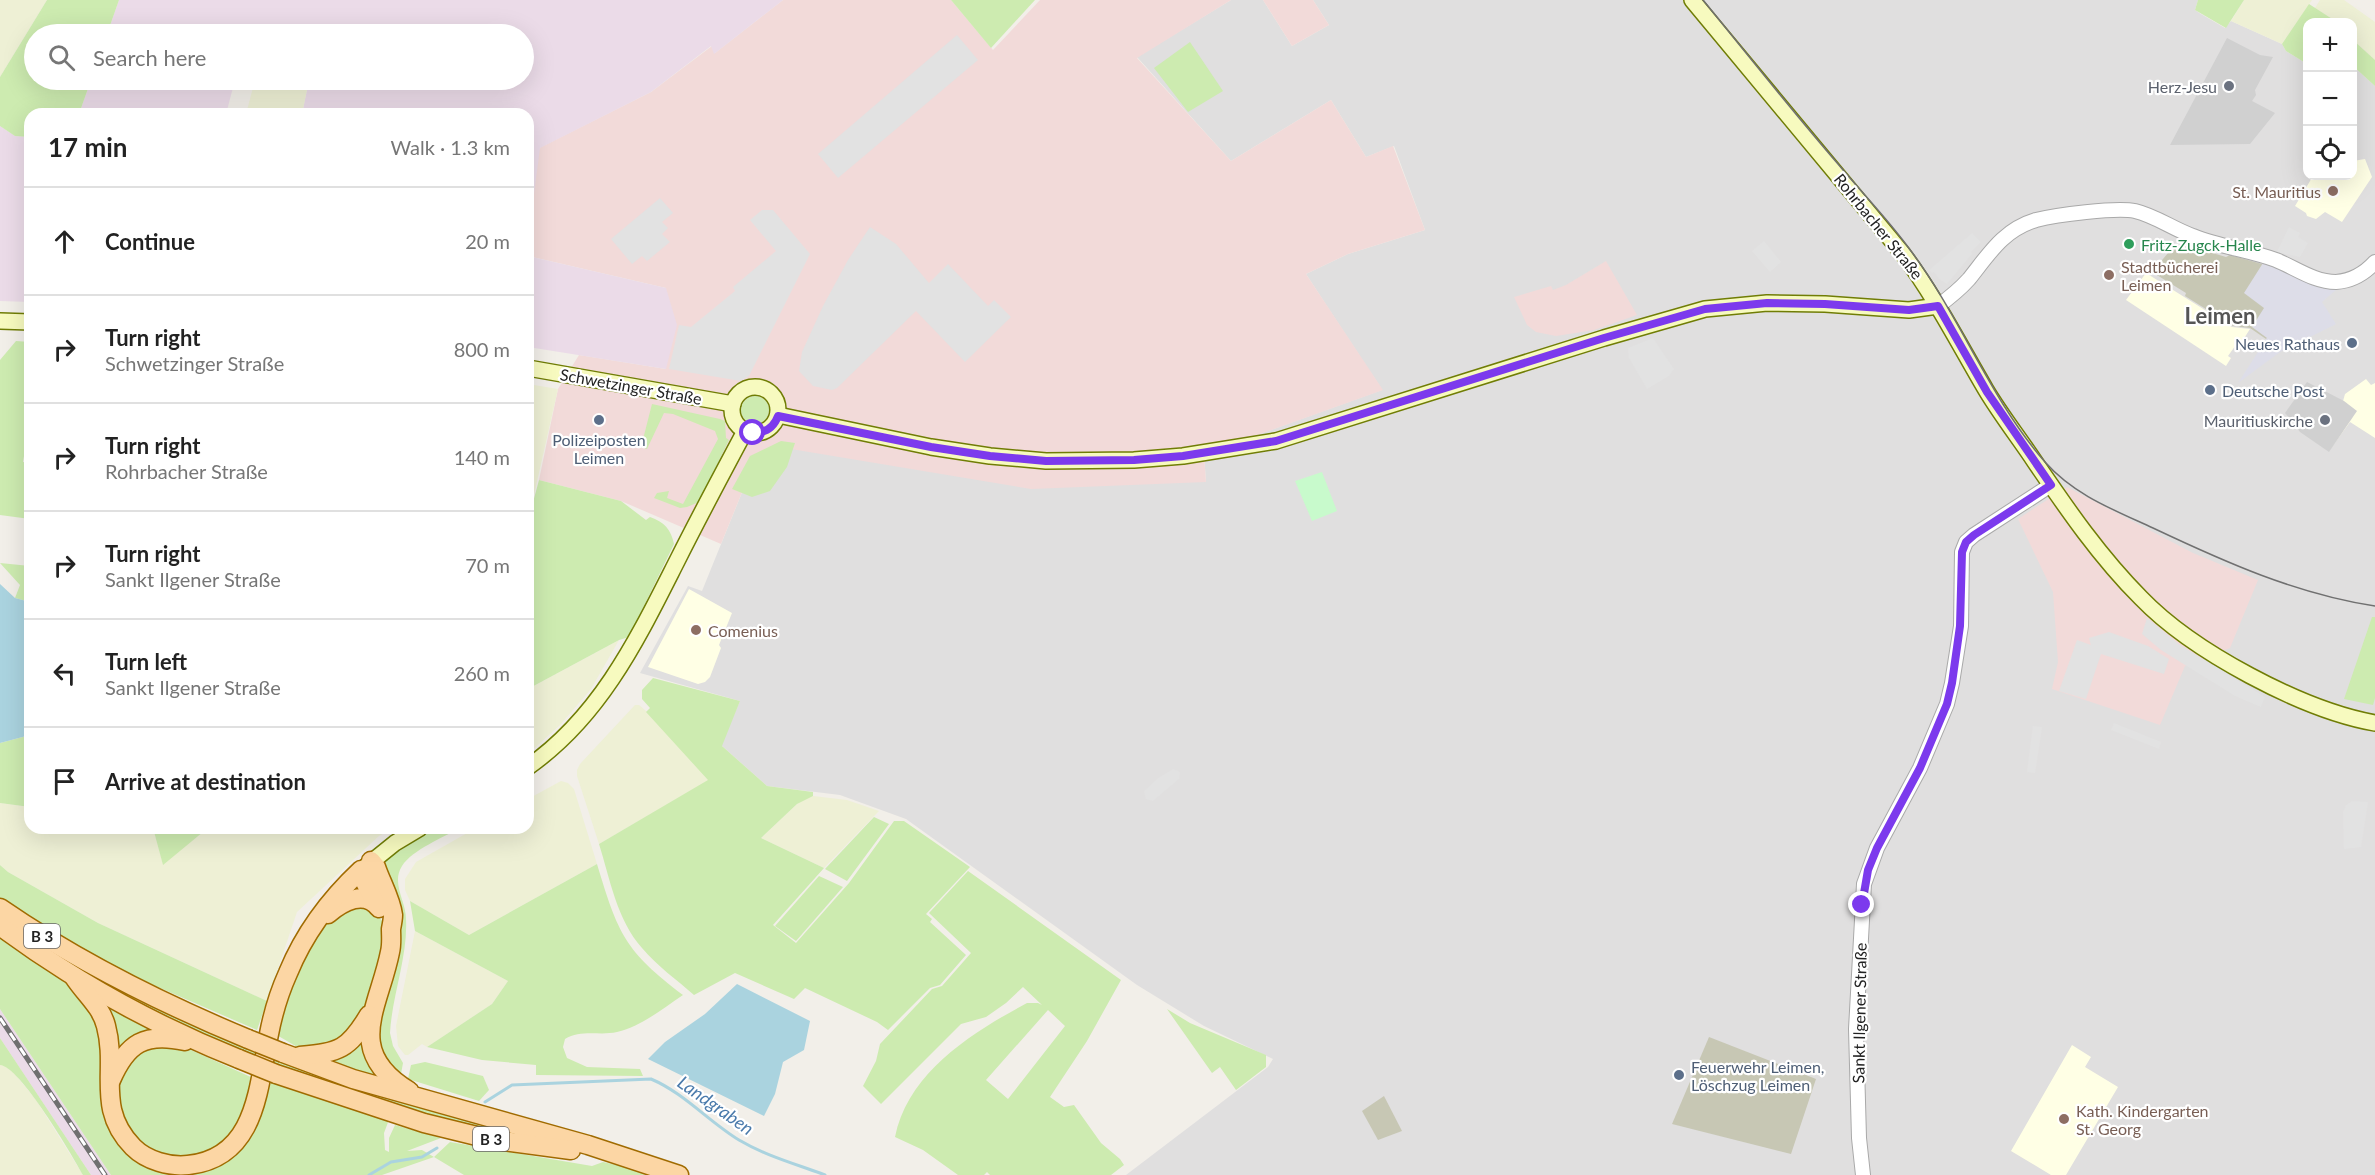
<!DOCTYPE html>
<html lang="en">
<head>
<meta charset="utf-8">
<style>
  :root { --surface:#fff; --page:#f2f2f2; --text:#222; --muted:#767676; --line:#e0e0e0 }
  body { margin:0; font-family:Lato,sans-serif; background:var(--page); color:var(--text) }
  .controls { position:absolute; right:18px; top:18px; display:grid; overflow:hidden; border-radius:12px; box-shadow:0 6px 24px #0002 }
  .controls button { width:54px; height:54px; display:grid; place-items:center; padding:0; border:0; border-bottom:2px solid var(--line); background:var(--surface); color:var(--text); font:30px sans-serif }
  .stop { position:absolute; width:18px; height:18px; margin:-14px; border:4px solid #7c3aed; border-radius:50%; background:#fff }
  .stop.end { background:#7c3aed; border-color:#fff; box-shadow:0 2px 6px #0008 }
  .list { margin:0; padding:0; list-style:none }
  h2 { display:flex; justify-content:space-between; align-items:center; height:78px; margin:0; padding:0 24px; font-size:26px }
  h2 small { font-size:20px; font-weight:400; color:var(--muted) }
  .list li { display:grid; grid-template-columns:39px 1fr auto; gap:18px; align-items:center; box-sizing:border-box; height:108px; padding:0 24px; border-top:2px solid var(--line) }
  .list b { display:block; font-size:22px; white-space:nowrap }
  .list p { margin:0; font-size:20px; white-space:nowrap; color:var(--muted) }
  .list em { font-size:20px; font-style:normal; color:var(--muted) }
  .icon { flex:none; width:33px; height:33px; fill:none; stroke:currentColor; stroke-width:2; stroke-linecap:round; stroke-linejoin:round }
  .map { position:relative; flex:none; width:2375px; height:1175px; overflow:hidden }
  .search { position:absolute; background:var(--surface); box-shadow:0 6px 24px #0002; left:24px; top:24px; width:510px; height:66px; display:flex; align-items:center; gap:15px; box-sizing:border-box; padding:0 21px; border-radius:33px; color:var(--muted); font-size:22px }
  .panel { position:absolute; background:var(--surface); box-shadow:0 6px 24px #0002; left:24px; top:108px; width:510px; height:726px; border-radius:18px }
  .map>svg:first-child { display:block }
  .residential { fill:#e0dfdf }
  .commercial { fill:#f2dad9 }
  .industrial { fill:#ebdbe8 }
  .education { fill:#ffffe5 }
  .religious { fill:#d0d0d0 }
  .construction { fill:#c7c7b4 }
  .farmland { fill:#eef0d5 }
  .grass { fill:#cdebb0; fill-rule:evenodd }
  .park { fill:#c8facc }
  .parking { fill:#e2e2e2 }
  .plaza { fill:#dddde8 }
  .water { fill:#aad3df }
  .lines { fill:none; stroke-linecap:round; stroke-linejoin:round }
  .stream { stroke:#aad3df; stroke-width:3 }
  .tertiary-casing { stroke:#a9a9a9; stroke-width:16 }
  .secondary-casing { stroke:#707d05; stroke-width:18 }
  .primary-casing { stroke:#a06b00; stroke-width:21 }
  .tertiary { stroke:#fff; stroke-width:14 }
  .secondary { stroke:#f7fabf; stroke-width:15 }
  .primary { stroke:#fcd6a4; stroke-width:18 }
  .tram { stroke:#707070; stroke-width:1.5 }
  .rail-casing { stroke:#707070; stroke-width:5 }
  .rail { stroke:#fff; stroke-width:3; stroke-dasharray:9; stroke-linecap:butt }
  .primary-bridge-casing { stroke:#a06b00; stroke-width:21; stroke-linecap:butt }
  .primary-bridge { stroke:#fcd6a4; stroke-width:18 }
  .route { stroke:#7c3aed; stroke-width:8 }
  .worship-dot { fill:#6b7280; stroke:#fff; stroke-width:2 }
  .education-dot { fill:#8d6e63; stroke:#fff; stroke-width:2 }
  .leisure-dot { fill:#2e9e5b; stroke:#fff; stroke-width:2 }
  .service-dot { fill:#5c6f8a; stroke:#fff; stroke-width:2 }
  .labels { text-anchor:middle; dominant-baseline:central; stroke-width:4.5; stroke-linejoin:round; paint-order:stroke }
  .shield { fill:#fff; stroke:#646464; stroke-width:1.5 }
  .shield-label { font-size:15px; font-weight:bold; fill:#222 }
  .worship-label { font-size:16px; fill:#5b616d; stroke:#fff; text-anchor:end }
  .education-label { font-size:16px; fill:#785e54; stroke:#fff; text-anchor:start }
  .street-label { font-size:16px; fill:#222; stroke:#fff }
  .leisure-label { font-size:16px; fill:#27864d; stroke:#fff; text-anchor:start }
  .service-label { font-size:16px; fill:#4e5e75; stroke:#fff; text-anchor:start }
  .water-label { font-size:18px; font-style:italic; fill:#4a7aab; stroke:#fff }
  .district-label { font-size:22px; font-weight:bold; fill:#555; stroke:#fff }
</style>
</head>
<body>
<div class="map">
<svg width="2375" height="1175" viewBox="0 0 2375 1175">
  <rect width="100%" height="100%" fill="#f2efe9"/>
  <polygon class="residential" points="1231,0 1263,0 1292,46 1329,25 1313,0 2198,0 2195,10 2201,14 2225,28 2231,21 2282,44 2286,51 2307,64 2308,176 2352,176 2353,66 2375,86 2375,1175 1126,1175 1268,1067 1273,1059 1204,1026 1137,985 906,819 840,795 767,786 721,745 740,701 640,673 688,586 702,591 758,453 785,448 1206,482 1204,454 1382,390 1306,274 1348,254 1425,230 1394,146 1366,157 1331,100 1231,161 1137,57"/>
  <g class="commercial">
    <polygon points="783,0 951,0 993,50 1040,0 1231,0 1137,58 1231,161 1331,100 1366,157 1393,146 1425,230 1348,254 1306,274 1383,390 1204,454 1206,482 1031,489 785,448 758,453 721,544 621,501 539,480 558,389 579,355 666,369 666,288 528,256 528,240 539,148 651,92 712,46 715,53"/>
    <polygon points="1263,0 1313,0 1329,25 1292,46"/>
    <polygon points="1606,261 1637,315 1594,330 1556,336 1536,332 1527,325 1514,297 1551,286 1553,290 1566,285"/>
    <polygon points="2067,487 2193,553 2258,580 2230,648 2185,666 2160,725 2052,689 2058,662 2053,592 2018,519"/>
  </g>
  <g class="industrial">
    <polygon points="119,0 783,0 714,54 711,46 651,92 540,148 528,240 528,114 302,114 309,80 524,80 524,34 107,34"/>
    <polygon points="91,80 235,80 226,114 79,114"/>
    <polygon points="0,126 15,136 30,137 30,302 0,301"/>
    <polygon points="528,256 666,288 677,325 666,369 528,347"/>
    <polygon points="0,1009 111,1175 91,1175 63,1133 0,1038"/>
  </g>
  <g class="education">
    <polygon points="2365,159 2372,177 2342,222 2325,212 2316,219 2307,216 2306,213 2295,206 2313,176 2352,176 2353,161"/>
    <polygon points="2146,273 2232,327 2250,329 2241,343 2238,342 2228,356 2231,358 2226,366 2126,300"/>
    <polygon points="2366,379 2371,385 2375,383 2375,438 2350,422 2329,451 2345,394"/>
    <polygon points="689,589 732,613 719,645 721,648 710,677 705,682 698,684 648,667"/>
    <polygon points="2072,1045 2091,1057 2085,1067 2118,1087 2066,1175 2051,1175 2011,1151"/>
  </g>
  <g class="religious">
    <polygon points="2227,38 2260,55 2273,57 2255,90 2256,95 2252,101 2275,113 2250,144 2170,145"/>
    <polygon points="2307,382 2344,401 2357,411 2329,452 2300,432 2285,413"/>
  </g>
  <g class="construction">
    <polygon points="2182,244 2226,257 2230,255 2262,264 2315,286 2292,315 2266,339 2250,328 2233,326 2185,296 2186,293 2152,272 2168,253 2176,246"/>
    <polygon points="1709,1037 1816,1079 1791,1154 1672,1124"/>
    <polygon points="1384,1096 1402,1131 1378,1140 1362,1111"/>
  </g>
  <g class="farmland">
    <polygon points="0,0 47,0 0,77"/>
    <polygon points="2244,0 2312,0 2282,44 2231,21"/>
    <polygon points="2320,0 2344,0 2375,22 2375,60 2353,40 2352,22 2337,22 2315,8"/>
    <polygon points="255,80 309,80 302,114 246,114"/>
    <polygon points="528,384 558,389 528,521"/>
    <polygon points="619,640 591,689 560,725 528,754 528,689"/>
    <polygon points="635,705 639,705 646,711 709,780 599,844 577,776 577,770 580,764"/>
    <polygon points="561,781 568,783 574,789 597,864 469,935 410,901 405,890 405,879 416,862 476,828 528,828 528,799"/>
    <polygon points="813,796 847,800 879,811 824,868 761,838 797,804 807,797"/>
    <polygon points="0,803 30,807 30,828 153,828 163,864 203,832 211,828 394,828 379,836 297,912 267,1001 98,923 8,872 0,865"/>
    <polygon points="415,931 508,981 492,1004 427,1047 422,1044 408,1055 405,1055 398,1046 396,1026"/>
    <polygon points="2,1064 14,1073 36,1100 83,1175 0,1175 0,1065"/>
  </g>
  <g class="grass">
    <polygon points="47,0 119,0 107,34 34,34 34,80 91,80 79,114 30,114 30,137 15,136 0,126 0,77"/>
    <polygon points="951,0 1035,0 991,48"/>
    <polygon points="2198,0 2244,0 2226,28 2195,10"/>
    <polygon points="2309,4 2337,22 2308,22 2307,64 2286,51 2282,44"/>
    <polygon points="2353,40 2375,60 2375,86 2353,66"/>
    <polygon points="1190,42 1223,91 1188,112 1154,68"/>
    <polygon points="16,341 30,342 30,420 23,462 30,463 30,519 0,515 0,360"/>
    <circle cx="755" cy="410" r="14"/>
    <polygon points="652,404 720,419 725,421 726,438 729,440 699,502 687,507 680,508 654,498 657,493 669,491 667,498 683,504 718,439 715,431 673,414 664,413 647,449 641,447"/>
    <polygon points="781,441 795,443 787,467 770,491 752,497 732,489 750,456"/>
    <path d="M 539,480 L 621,501 L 646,520 L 650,517 C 664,522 671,529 674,544 L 629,637 L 619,640 L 528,689 L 528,521 Z"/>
    <polygon points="0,563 30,566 30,602 15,598 20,585"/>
    <polygon points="2372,617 2375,617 2375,698 2373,705 2344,699"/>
    <path d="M 653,678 L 740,701 L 722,746 L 767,786 L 813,792 L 813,796 L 797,804 L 761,838 L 824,868 L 773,925 L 796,943 L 849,883 L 894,821 L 904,821 L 970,867 L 926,914 L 932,919 L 930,922 L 966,955 L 940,985 L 930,988 L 888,1030 L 877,1022 L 805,988 L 794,999 L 735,973 L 694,995 C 677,980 657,966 642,948 C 617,920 610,879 599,844 L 708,780 L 646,712 L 650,708 L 642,699 L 642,690 Z"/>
    <polygon points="30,735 30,807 0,803 0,743"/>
    <polygon points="874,817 889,824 847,881 825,869"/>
    <polygon points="153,828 211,828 203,832 163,865"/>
    <path d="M 434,828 L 460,828 C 444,837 412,850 402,866 C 391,883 406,901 406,919 C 408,957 392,995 390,1033 L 393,1046 L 403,1063 L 401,1074 L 392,1069 L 381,1057 L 377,1018 L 397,951 L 383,872 L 386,860 Z"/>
    <path d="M 597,864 C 618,934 625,951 683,995 C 662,1009 642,1026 617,1032 C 600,1036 581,1029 565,1039 L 563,1047 L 567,1058 L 587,1067 L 640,1069 L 643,1076 L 536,1075 L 536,1065 L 482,1060 L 427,1047 L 492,1004 L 508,981 L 415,931 L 410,901 L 469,935 Z"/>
    <polygon points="0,865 8,872 98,923 267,1001 257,1030 91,958 0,902"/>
    <path d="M 968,871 L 1121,980 L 1087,1041 L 1050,1097 L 1064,1107 L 1074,1105 L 1101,1143 L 1120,1159 L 1124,1165 L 1111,1175 L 990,1175 L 987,1172 L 984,1175 L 958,1175 L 923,1150 L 895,1137 C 908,1072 973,1032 1027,1003 L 1038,1003 L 1042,1005 L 1023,987 L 1006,1003 L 986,1017 L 961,1024 L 881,1104 L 863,1086 L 876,1061 L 880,1044 L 932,989 L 942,986 L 971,953 L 929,913 ZM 1048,1010 L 1065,1026 L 1008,1099 L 986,1080 Z"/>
    <polygon points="819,876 843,887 796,941 775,926"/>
    <path d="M 354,904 L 375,909 L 383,923 L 386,944 L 367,1005 L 356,1028 L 331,1047 L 299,1048 L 275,1034 C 285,1001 292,966 314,938 C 325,924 340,914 354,904 Z"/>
    <polygon points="0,936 73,987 102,1027 101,1084 154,1168 245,1142 260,1116 270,1082 340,1105 390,1117 384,1133 385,1150 389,1152 389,1138 395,1125 441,1138 407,1151 422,1150 434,1157 450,1142 592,1166 603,1162 662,1175 464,1175 434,1157 382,1175 111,1175 0,1009"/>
    <path d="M 33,941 C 105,984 179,1021 257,1053 L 255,1060 L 141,1010 Z"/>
    <polygon points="99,1001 176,1035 120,1054"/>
    <polygon points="1167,1009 1190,1023 1266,1055 1266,1067 1236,1090 1220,1067 1212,1073"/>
    <polygon points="365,1032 390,1083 313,1061"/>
    <path d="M 0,1038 L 91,1175 L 83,1175 C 72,1155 20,1066 0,1065 Z"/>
    <polygon points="180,1045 253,1078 246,1107 234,1131 215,1147 196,1158 157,1155 137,1144 124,1126 118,1106 118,1076 142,1046"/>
    <polygon points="273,1060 367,1092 506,1132 505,1136 440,1122 272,1067"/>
    <polygon points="425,1062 483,1076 489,1090 479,1101 408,1079 411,1065"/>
  </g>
  <polygon class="park" points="1322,472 1337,511 1312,521 1295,481"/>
  <g class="parking">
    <polygon points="957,35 978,60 838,178 818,154"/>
    <polygon points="660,198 673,213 662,222 668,228 662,234 670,242 647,261 642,256 632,264 611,239"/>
    <polygon points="762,210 773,210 810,254 749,376 741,381 669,369 679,325 691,327 735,291 733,287 776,251 750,220"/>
    <polygon points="870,227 896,244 929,283 948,264 988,306 994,300 1011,317 965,362 916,311 837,388 832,390 813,386 799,371 802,352 823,306 848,260"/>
    <polygon points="2289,227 2300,233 2298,237 2308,243 2300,257 2277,252"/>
    <polygon points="1972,233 1981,242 1971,252 1972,254 1947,284 1939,279 1934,272 1932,273 1929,270"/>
    <polygon points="1764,241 1781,262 1770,272 1752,251"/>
    <polygon points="1653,338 1674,369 1669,376 1647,389 1629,358 1628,348"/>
    <polygon points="2147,618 2180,645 2265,697 2261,707 2235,696 2161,650 2142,634"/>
    <polygon points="2109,632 2148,646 2169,659 2164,674 2101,654 2086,699 2059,691 2077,640 2091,645 2089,638"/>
    <polygon points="2114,723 2161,742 2159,749 2111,730"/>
    <polygon points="2033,726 2042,727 2035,773 2027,772"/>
    <polygon points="1173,769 1180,772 1179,779 1153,801 1146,799 1144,791 1158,778"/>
    <polygon points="2352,801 2368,802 2361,847 2344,849 2343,812 2346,805"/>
  </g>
  <polygon class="plaza" points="2263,263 2323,288 2337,289 2322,302 2336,324 2280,352 2238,383 2267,338 2252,327 2264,308 2244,293"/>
  <g class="water">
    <polygon points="0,584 15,598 30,602 30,735 0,743"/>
    <polygon points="737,984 810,1021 804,1050 783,1062 775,1094 764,1116 648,1059 665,1042 705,1014"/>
  </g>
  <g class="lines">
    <g class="stream">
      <path d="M 485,1102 L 512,1085 L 651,1079 C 684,1093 708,1121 739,1140 C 766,1156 796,1164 825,1175"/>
      <polyline points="369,1175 391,1162 422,1157 437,1148"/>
    </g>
    <g class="tertiary-casing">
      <g id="tertiary">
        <path d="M 1938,306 C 1949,298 1960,289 1969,279 C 1989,254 2003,230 2036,220 C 2056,215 2116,207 2135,211 C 2156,216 2173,229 2193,236 C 2220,247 2249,250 2276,260 C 2296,268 2314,282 2336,282 C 2351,281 2365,273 2375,262"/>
        <polyline points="1863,1175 1859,1138 1856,1029 1864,884 1877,848 1920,768 1947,704 1952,683 1961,626 1962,552 1966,542 1974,535 2051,485"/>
      </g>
    </g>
    <g class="secondary-casing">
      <g id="secondary">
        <path d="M 1692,0 L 1903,254 C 1935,297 1959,344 1986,390 C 2001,415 2019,438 2035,462 C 2067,509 2100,557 2141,598 C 2192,651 2302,710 2375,723"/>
        <polyline points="0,321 30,322"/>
        <polyline points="528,368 733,404"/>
        <circle cx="755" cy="410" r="23"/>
        <polyline points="778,415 931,447 990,456 1046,461 1134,460 1183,456 1276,441 1604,338 1705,309 1767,303 1825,304 1909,310 1938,306"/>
        <path d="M 528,767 C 601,716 638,638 677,561 C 699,517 722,474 745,431"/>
        <polyline points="364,868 395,843 420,828"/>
      </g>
    </g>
    <g class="primary-casing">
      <g id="primary">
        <path d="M 371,861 L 376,867 C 381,882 391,899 393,915 C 393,919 392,924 391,929 C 391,936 392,944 390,952 C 379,1008 343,1051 409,1091"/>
        <path d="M 0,908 C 77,961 161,1003 248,1039"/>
        <path d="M 328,914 C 342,902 365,889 379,908"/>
        <path d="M 0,926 C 74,981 154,1025 239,1059"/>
        <path d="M 74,977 C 85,994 101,1006 106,1026 C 118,1071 95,1108 133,1147 C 147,1161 170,1167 188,1165 C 257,1158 258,1087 269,1034 C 273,1013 279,993 288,973 C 304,934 330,899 361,870 L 363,878 L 375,902"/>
        <polyline points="283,1053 353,1079 588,1145 679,1175"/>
        <path d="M 300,1056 C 340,1052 348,1050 369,1015"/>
        <polyline points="276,1074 424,1123 489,1139 571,1150"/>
        <path d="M 111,1080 C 127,1043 145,1032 185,1041"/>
      </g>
    </g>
    <use href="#tertiary" class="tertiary"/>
    <use href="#secondary" class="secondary"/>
    <use href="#primary" class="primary"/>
    <path class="tram" d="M 1703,0 C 1748,55 1792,111 1838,164 C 1862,193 1889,220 1911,251 C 1961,318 1990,399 2045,462 C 2074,495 2114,510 2153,528 C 2225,562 2296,594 2375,606"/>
    <g class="rail-casing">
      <polyline id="rail" points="0,1018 105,1175"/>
    </g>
    <use href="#rail" class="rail"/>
    <g class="primary-bridge-casing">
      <g id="primary-bridge">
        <polyline points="248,1039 283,1053"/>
        <polyline points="239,1059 276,1074"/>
      </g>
    </g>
    <use href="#primary-bridge" class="primary-bridge"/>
  </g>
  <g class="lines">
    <path class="route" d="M 753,433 C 766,433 774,427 778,416 L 931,447 L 990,456 L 1046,461 L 1134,460 L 1183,456 L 1276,441 L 1604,338 L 1705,309 L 1767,303 L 1825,304 L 1909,310 L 1938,306 L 1987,392 L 2051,485 L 1974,535 L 1966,542 L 1962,552 L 1960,626 L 1952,683 L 1947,704 L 1920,768 L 1877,848 L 1868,870 L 1862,905"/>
  </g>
  <g class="worship-dot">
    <circle cx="2229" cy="86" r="6"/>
    <circle cx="2325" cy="420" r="6"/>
  </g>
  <g class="education-dot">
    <circle cx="2333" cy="191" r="6"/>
    <circle cx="2109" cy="275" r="6"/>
    <circle cx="696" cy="630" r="6"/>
    <circle cx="2064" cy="1119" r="6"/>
  </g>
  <circle class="leisure-dot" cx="2129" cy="244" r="6"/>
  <g class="service-dot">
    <circle cx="2352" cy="343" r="6"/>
    <circle cx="2210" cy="390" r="6"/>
    <circle cx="599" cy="420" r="6"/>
    <circle cx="1679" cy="1075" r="6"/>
  </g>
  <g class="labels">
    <g class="shield">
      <rect x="24" y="924" width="36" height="24" rx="4.5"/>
      <rect x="473" y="1127" width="36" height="24" rx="4.5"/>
    </g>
    <g class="shield-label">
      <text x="42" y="936">B 3</text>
      <text x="491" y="1139">B 3</text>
    </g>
    <g class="worship-label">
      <text x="2217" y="86">Herz-Jesu</text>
      <text x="2313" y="420">Mauritiuskirche</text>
    </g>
    <g class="education-label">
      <text x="2321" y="191" text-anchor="end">St. Mauritius</text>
      <text x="2121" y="266">Stadtbücherei<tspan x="2121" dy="18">Leimen</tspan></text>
      <text x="708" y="630">Comenius</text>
      <text x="2076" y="1110">Kath. Kindergarten<tspan x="2076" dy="18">St. Georg</tspan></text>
    </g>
    <g class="street-label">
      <text transform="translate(1879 226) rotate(51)">Rohrbacher Straße</text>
      <text transform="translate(631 386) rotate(10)">Schwetzinger Straße</text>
      <text transform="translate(1859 1013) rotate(-89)">Sankt Ilgener Straße</text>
    </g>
    <g class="leisure-label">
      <text x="2141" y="244">Fritz-Zugck-Halle</text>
    </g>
    <g class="service-label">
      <text x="2340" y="343" text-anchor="end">Neues Rathaus</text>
      <text x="2222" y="390">Deutsche Post</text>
      <text x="599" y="439" text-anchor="middle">Polizeiposten<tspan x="599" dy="18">Leimen</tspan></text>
      <text x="1691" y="1066">Feuerwehr Leimen,<tspan x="1691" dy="18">Löschzug Leimen</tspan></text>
    </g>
    <g class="water-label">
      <text transform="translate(716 1105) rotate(35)">Landgraben</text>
    </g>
    <g class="district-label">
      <text x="2220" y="315">Leimen</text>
    </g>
  </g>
</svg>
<div class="controls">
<button>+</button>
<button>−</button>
<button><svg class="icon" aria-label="locate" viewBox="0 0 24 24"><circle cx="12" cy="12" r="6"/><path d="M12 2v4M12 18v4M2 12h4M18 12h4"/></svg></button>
</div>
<div class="stop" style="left:753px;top:433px"></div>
<div class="stop end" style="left:1862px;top:905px"></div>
<div class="search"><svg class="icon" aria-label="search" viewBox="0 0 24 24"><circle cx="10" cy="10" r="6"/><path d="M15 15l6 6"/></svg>Search here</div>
<section class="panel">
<h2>17 min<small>Walk · 1.3 km</small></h2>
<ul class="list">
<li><svg class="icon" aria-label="ahead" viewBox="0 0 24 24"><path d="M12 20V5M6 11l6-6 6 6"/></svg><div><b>Continue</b></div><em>20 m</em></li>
<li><svg class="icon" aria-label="right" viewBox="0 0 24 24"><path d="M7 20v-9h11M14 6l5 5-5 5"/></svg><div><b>Turn right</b><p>Schwetzinger Straße</p></div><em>800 m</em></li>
<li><svg class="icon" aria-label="right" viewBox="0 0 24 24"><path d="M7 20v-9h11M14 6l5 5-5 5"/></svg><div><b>Turn right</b><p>Rohrbacher Straße</p></div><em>140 m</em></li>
<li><svg class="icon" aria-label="right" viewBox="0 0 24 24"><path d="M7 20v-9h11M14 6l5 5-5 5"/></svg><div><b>Turn right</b><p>Sankt Ilgener Straße</p></div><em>70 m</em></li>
<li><svg class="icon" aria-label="left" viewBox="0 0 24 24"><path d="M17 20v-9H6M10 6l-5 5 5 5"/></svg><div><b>Turn left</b><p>Sankt Ilgener Straße</p></div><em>260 m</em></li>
<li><svg class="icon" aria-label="arrive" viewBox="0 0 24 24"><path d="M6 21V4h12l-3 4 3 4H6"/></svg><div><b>Arrive at destination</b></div></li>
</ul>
</section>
</div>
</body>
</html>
